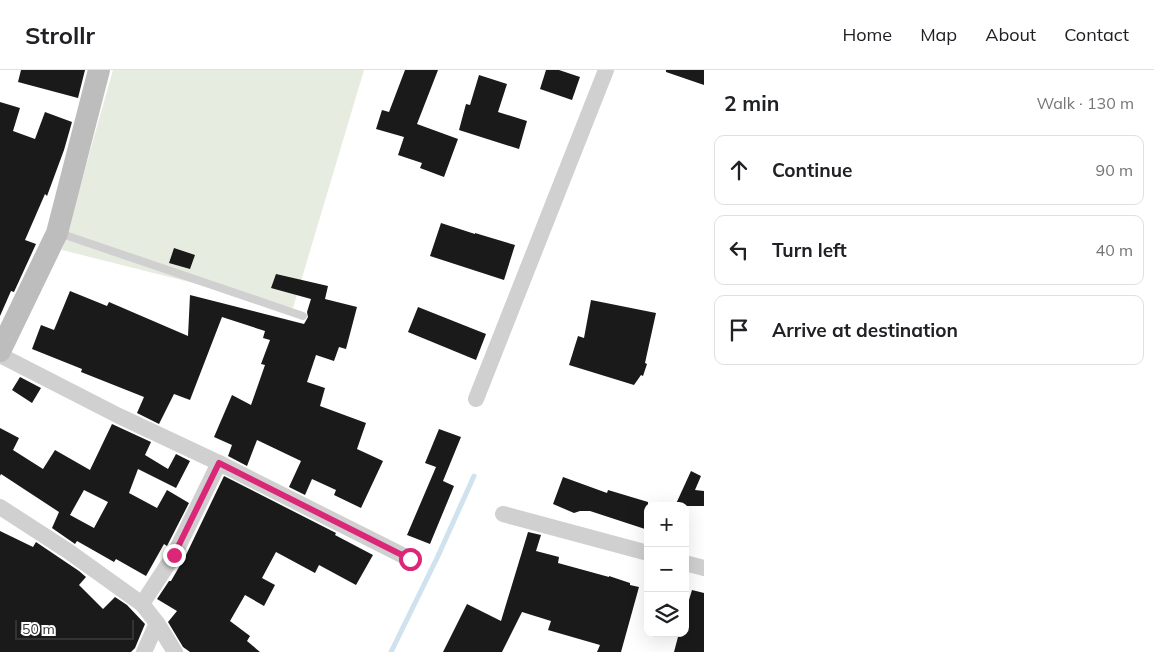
<!DOCTYPE html>
<html lang="en">
<head>
<meta charset="utf-8">
<style>
  :root { --surface:#fff; --page:#f6f6f6; --text:#202124; --muted:#757577; --line:#e0e0e0 }
  body { margin:0; font-family:Mulish,sans-serif; background:var(--page); color:var(--text) }
  .controls { position:absolute; right:15px; bottom:15px; display:grid; overflow:hidden; border-radius:10px; box-shadow:0 5px 20px #0002 }
  .controls button { width:45px; height:45px; display:grid; place-items:center; padding:0; border:0; border-bottom:1px solid var(--line); background:var(--surface); color:var(--text); font:25px sans-serif }
  .scale { position:absolute; left:15px; bottom:12px; width:119px; box-sizing:border-box; padding-left:5px; border:2px solid #333; border-top:0; font-size:14px; line-height:18px; white-space:nowrap; color:#333; -webkit-text-stroke:4px #fff; paint-order:stroke }
  .stop { position:absolute; width:15px; height:15px; margin:-11px; border:4px solid #db2777; border-radius:50%; background:#fff }
  .stop.end { background:#db2777; border-color:#fff; box-shadow:0 1px 5px #0008 }
  .list { margin:0; padding:0; list-style:none }
  h2 { display:flex; justify-content:space-between; align-items:center; height:65px; margin:0; padding:0 20px; font-size:21px }
  h2 small { font-size:16px; font-weight:400; color:var(--muted) }
  .list li { display:grid; grid-template-columns:32px 1fr auto; gap:15px; align-items:center; box-sizing:border-box; height:70px; margin:0 10px 10px; padding:0 10px; border:1px solid var(--line); border-radius:10px }
  .list b { display:block; font-size:19px; white-space:nowrap }
  .list em { font-size:16px; font-style:normal; color:var(--muted) }
  .icon { flex:none; width:28px; height:28px; fill:none; stroke:currentColor; stroke-width:2; stroke-linecap:round; stroke-linejoin:round }
  .map { position:relative; flex:none; width:704px; height:582px; overflow:hidden }
  header { display:flex; align-items:center; gap:30px; box-sizing:border-box; height:70px; padding:0 25px; background:var(--surface); border-bottom:1px solid var(--line) }
  header strong { font-size:24px }
  nav { display:flex; gap:28px; margin-inline-start:auto; font-size:18px }
  main { display:flex }
  aside { flex:1; background:var(--surface) }
  .map>svg:first-child { display:block }
  .green { fill:#e6ecdf }
  .lines { fill:none; stroke-linecap:round; stroke-linejoin:round }
  .stream { stroke:#cfe2ee; stroke-width:5 }
  .building { fill:#1a1a1a; fill-rule:evenodd }
  .lane { stroke:#d0d0d0; stroke-width:8 }
  .street { stroke:#d0d0d0; stroke-width:16 }
  .secondary { stroke:#bdbdbd; stroke-width:22 }
  .route { stroke:#db2777; stroke-width:6 }
</style>
</head>
<body>
<header>
<strong>Strollr</strong>
<nav><a>Home</a><a>Map</a><a>About</a><a>Contact</a></nav>
</header>
<main>
<div class="map">
<svg width="704" height="582" viewBox="0 0 704 582">
  <rect width="100%" height="100%" fill="#fff"/>
  <polygon class="green" points="113,0 364,0 293,238 62,180"/>
  <g class="lines">
    <polyline class="stream" points="391,582 438,486 474,406"/>
  </g>
  <g class="building">
    <polygon points="21,0 85,0 78,28 18,12"/>
    <polygon points="405,0 438,0 417,54 458,69 444,107 420,98 422,93 398,85 404,67 376,59 382,40 389,42"/>
    <polygon points="546,0 559,0 580,7 572,30 540,19"/>
    <polygon points="666,0 704,0 704,15 666,2"/>
    <polygon points="479,5 507,14 498,42 527,51 519,79 459,60 466,34 470,35"/>
    <polygon points="0,32 20,38 13,61 35,69 45,42 72,52 64,80 47,126 45,124 25,170 36,174 14,222 11,221 0,246"/>
    <polygon points="441,153 475,164 475,163 515,175 504,210 430,186"/>
    <polygon points="174,178 195,185 190,199 169,193"/>
    <polygon points="276,204 328,216 325,229 357,237 346,279 339,277 334,291 316,285 307,312 325,318 320,336 366,353 357,379 383,391 361,438 334,425 336,420 312,409 305,425 289,417 301,391 257,370 247,396 228,386 232,375 214,367 232,325 251,335 265,295 261,294 270,270 263,268 265,261 222,247 190,330 174,324 159,354 137,343 144,327 81,302 82,299 32,279 41,255 54,260 70,221 107,236 109,232 188,266 190,225 304,254 308,247 307,242 311,229 271,218"/>
    <polygon points="591,230 656,243 645,293 647,294 643,306 641,305 634,315 569,295 578,266 584,268"/>
    <polygon points="418,237 486,264 476,290 408,262"/>
    <polygon points="20,307 41,318 32,333 12,320"/>
    <path d="M 112,354 L 151,372 L 145,385 L 168,399 L 176,384 L 190,391 L 176,418 L 138,399 L 129,423 L 157,438 L 167,420 L 189,433 L 167,476 L 164,474 L 146,506 L 116,489 L 114,492 L 77,471 L 75,474 L 52,458 L 59,442 L 1,404 L 0,406 L 0,358 L 19,368 L 13,380 L 43,399 L 55,380 L 90,400 ZM 84,420 L 108,432 L 94,458 L 70,445 Z"/>
    <polygon points="439,359 461,367 443,411 454,416 430,474 407,465 436,397 425,393"/>
    <polygon points="691,401 701,406 695,420 704,421 704,436 675,436"/>
    <polygon points="224,406 336,463 335,465 373,485 356,515 319,495 315,503 276,482 262,508 275,515 264,536 245,525 230,551 250,566 247,571 260,582 190,582 183,577 168,552 177,541 157,529 169,511 171,511 186,485"/>
    <polygon points="563,407 607,423 608,420 648,432 648,460 590,441 580,441 574,443 553,434"/>
    <polygon points="0,461 33,477 36,472 79,501 86,507 79,515 103,539 115,527 127,535 145,554 135,578 131,582 0,582"/>
    <polygon points="528,462 541,465 536,481 559,487 558,493 609,507 609,506 630,513 630,515 639,517 621,582 597,582 600,575 548,560 551,551 522,542 502,582 443,582 467,534 501,551"/>
    <polygon points="692,520 704,523 704,582 674,582 679,563 685,563 685,543"/>
  </g>
  <g class="lines">
    <polyline class="lane" points="59,163 303,246"/>
    <g class="street">
      <polyline points="0,285 119,346 219,393 410,489"/>
      <polyline points="476,329 606,0"/>
      <polyline points="0,437 68,481 142,534 157,553 175,582"/>
      <polyline points="503,444 648,483"/>
      <polyline points="685,493 704,498"/>
      <polyline points="142,534 174,485 219,393"/>
      <polyline points="144,582 157,553"/>
    </g>
    <polyline class="secondary" points="0,281 57,163 99,0"/>
  </g>
  <g class="lines">
    <polyline class="route" points="174,485 219,393 410,489"/>
  </g>
</svg>
<div class="controls">
<button>+</button>
<button>−</button>
<button><svg class="icon" aria-label="layers" viewBox="0 0 24 24"><path d="M12 4l9 5-9 5-9-5zM3 14l9 5 9-5"/></svg></button>
</div>
<div class="scale">50 m</div>
<div class="stop" style="left:410px;top:489px"></div>
<div class="stop end" style="left:174px;top:485px"></div>
</div>
<aside>
<h2>2 min<small>Walk · 130 m</small></h2>
<ul class="list">
<li><svg class="icon" aria-label="ahead" viewBox="0 0 24 24"><path d="M12 20V5M6 11l6-6 6 6"/></svg><div><b>Continue</b></div><em>90 m</em></li>
<li><svg class="icon" aria-label="left" viewBox="0 0 24 24"><path d="M17 20v-9H6M10 6l-5 5 5 5"/></svg><div><b>Turn left</b></div><em>40 m</em></li>
<li><svg class="icon" aria-label="arrive" viewBox="0 0 24 24"><path d="M6 21V4h12l-3 4 3 4H6"/></svg><div><b>Arrive at destination</b></div></li>
</ul>
</aside>
</main>
</body>
</html>
